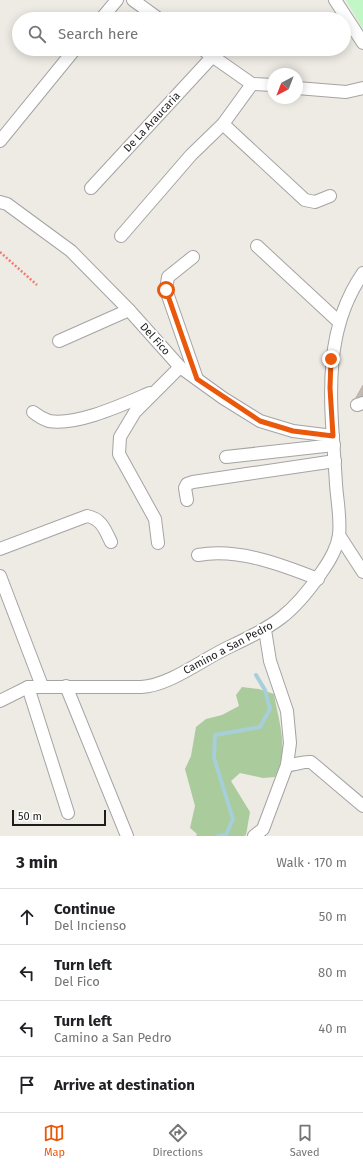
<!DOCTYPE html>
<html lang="en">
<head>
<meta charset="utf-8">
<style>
  :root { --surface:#fff; --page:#f6f6f6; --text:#202124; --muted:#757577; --line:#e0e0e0; --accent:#ea580c }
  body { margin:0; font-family:"Fira Sans",sans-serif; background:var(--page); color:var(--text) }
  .compass { position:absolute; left:267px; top:68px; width:36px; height:36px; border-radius:50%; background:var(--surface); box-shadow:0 2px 10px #0003; rotate:222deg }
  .scale { position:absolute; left:12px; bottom:10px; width:94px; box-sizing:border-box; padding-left:4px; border:2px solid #1d1d1d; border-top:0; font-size:11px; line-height:14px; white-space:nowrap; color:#1d1d1d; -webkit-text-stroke:3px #fff; paint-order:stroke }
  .stop { position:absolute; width:12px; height:12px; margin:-9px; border:3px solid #ea580c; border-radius:50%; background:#fff }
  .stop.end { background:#ea580c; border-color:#fff; box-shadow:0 1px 4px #0008 }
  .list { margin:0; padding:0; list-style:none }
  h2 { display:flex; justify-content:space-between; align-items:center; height:52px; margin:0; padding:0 16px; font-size:17px }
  h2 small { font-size:13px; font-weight:400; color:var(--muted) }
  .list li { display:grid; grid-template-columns:26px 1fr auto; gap:12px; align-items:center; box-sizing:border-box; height:56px; padding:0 16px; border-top:1px solid var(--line) }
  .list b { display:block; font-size:15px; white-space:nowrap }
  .list p { margin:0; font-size:13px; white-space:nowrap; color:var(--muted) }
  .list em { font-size:13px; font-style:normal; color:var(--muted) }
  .icon { flex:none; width:22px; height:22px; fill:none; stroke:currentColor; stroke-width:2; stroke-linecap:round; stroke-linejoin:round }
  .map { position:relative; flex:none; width:363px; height:836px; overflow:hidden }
  .search { position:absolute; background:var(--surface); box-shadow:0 2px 10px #0003; left:12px; right:12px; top:12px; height:44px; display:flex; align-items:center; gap:10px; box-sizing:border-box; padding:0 14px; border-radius:22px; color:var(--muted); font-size:15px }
  .sheet { height:276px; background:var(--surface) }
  nav { display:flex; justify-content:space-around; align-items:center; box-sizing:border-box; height:56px; border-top:1px solid var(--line); background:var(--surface); font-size:11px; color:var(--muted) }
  nav a { display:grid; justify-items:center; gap:2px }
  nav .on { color:var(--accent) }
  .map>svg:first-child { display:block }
  .forest { fill:#aacb9b }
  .park { fill:#c3f6c6 }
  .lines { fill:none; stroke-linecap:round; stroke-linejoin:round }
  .stream { stroke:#a6cfd9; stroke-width:4 }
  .building { fill:#c2bab4; stroke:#bfb1a7 }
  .minor-casing { stroke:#a4a4a4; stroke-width:14 }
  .path { stroke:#f27c71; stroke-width:2.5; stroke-dasharray:2 2; stroke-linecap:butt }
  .minor { stroke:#fff; stroke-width:12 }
  .route { stroke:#ea580c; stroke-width:5 }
  .labels { text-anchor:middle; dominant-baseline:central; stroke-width:4; stroke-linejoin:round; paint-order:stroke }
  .street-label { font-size:11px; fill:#1d1d1d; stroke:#fff }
</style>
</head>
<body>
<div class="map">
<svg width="363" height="836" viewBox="0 0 363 836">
  <rect width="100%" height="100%" fill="#eeeae4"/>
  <path class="forest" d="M 242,687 L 259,689 L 274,694 C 277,713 284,734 282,753 C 282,761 278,770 275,777 L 263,778 L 240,773 L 231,781 L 250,812 L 246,835 L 244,836 L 196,836 L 197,834 L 190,828 L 195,806 L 185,769 L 191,756 L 196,727 L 206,719 L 222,715 L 239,706 L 236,695 Z"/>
  <polygon class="park" points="346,0 363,0 363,29"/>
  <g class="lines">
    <polyline class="stream" points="218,836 226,835 233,819 214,758 215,735 260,727 270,709 265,690 256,675"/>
  </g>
  <polygon class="building" points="363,385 363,398 354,401"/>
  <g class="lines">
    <g class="minor-casing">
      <g id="minor">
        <polyline points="133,0 159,19"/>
        <polyline points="335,0 363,43"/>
        <polyline points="101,19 117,0"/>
        <polyline points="202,49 252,84 273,85"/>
        <polyline points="252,84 223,124 305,200 315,202 330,196"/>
        <polyline points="297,88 346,92 363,88"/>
        <polyline points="0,141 75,49"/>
        <polyline points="91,188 212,57"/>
        <polyline points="0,202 7,204 71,251 129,310 180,367 223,398 260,421 293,431 333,436"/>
        <polyline points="121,236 191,155 223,124"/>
        <polyline points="257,246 339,322"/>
        <polyline points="193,257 168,277 166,290 197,379"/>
        <polyline points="59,341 129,310"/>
        <polyline points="357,405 363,403"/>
        <path d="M 33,412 C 38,416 43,419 49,421 C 77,426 124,404 150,393"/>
        <polyline points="226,457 334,445"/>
        <polyline points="187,500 185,488 187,484 193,482 335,461"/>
        <polyline points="339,535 363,572"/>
        <polyline points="158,543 155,519 119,454 120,437 135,412 180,367"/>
        <path d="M 0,549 L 87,516 C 102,519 105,530 111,542"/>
        <path d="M 198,555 C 238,548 280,564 318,579"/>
        <polyline points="0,576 42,686"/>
        <polyline points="66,686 127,836"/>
        <polyline points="28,687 68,813"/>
        <path d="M 0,701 L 28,687 L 141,687 C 169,686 203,659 229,647 C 274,626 292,615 321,573 C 329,562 337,549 339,535 C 341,519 337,500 336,484 C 332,412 319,336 363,273"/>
        <path d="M 287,765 C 296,765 303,761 311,762 L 363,806"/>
        <polyline points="254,836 263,829 287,765 290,743 287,711 270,661 265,630"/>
      </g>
    </g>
    <polyline class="path" points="0,252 37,285"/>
    <use href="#minor" class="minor"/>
  </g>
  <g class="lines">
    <polyline class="route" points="166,290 197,379 260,421 293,431 333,436 330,388 331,359"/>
  </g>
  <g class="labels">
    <g class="street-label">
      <text transform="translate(152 122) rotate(-47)">De La Araucaria</text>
      <text transform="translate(155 339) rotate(48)">Del Fico</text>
      <text transform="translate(228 648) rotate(-28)">Camino a San Pedro</text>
    </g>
  </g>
</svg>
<svg class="compass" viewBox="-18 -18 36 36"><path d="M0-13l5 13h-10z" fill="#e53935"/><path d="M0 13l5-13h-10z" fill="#757577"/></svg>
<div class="scale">50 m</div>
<div class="stop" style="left:166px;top:290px"></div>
<div class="stop end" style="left:331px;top:359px"></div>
<div class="search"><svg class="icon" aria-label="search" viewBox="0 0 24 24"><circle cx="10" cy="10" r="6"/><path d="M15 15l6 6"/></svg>Search here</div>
</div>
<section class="sheet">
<h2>3 min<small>Walk · 170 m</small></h2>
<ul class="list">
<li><svg class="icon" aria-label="ahead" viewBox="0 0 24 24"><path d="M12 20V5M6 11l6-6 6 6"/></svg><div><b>Continue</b><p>Del Incienso</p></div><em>50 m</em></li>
<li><svg class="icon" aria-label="left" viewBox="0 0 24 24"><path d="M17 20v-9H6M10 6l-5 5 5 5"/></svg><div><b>Turn left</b><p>Del Fico</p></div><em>80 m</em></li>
<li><svg class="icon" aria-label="left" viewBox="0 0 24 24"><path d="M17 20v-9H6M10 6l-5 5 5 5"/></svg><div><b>Turn left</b><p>Camino a San Pedro</p></div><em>40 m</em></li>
<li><svg class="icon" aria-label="arrive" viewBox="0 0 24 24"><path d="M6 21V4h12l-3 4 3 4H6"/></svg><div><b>Arrive at destination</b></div></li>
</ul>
</section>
<nav>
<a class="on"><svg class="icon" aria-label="map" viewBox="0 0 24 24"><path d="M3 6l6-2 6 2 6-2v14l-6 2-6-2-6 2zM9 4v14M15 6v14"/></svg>Map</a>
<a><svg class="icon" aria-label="directions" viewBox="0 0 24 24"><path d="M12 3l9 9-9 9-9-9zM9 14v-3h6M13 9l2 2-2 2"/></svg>Directions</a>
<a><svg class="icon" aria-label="saved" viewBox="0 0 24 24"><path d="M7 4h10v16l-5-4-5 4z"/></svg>Saved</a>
</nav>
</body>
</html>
